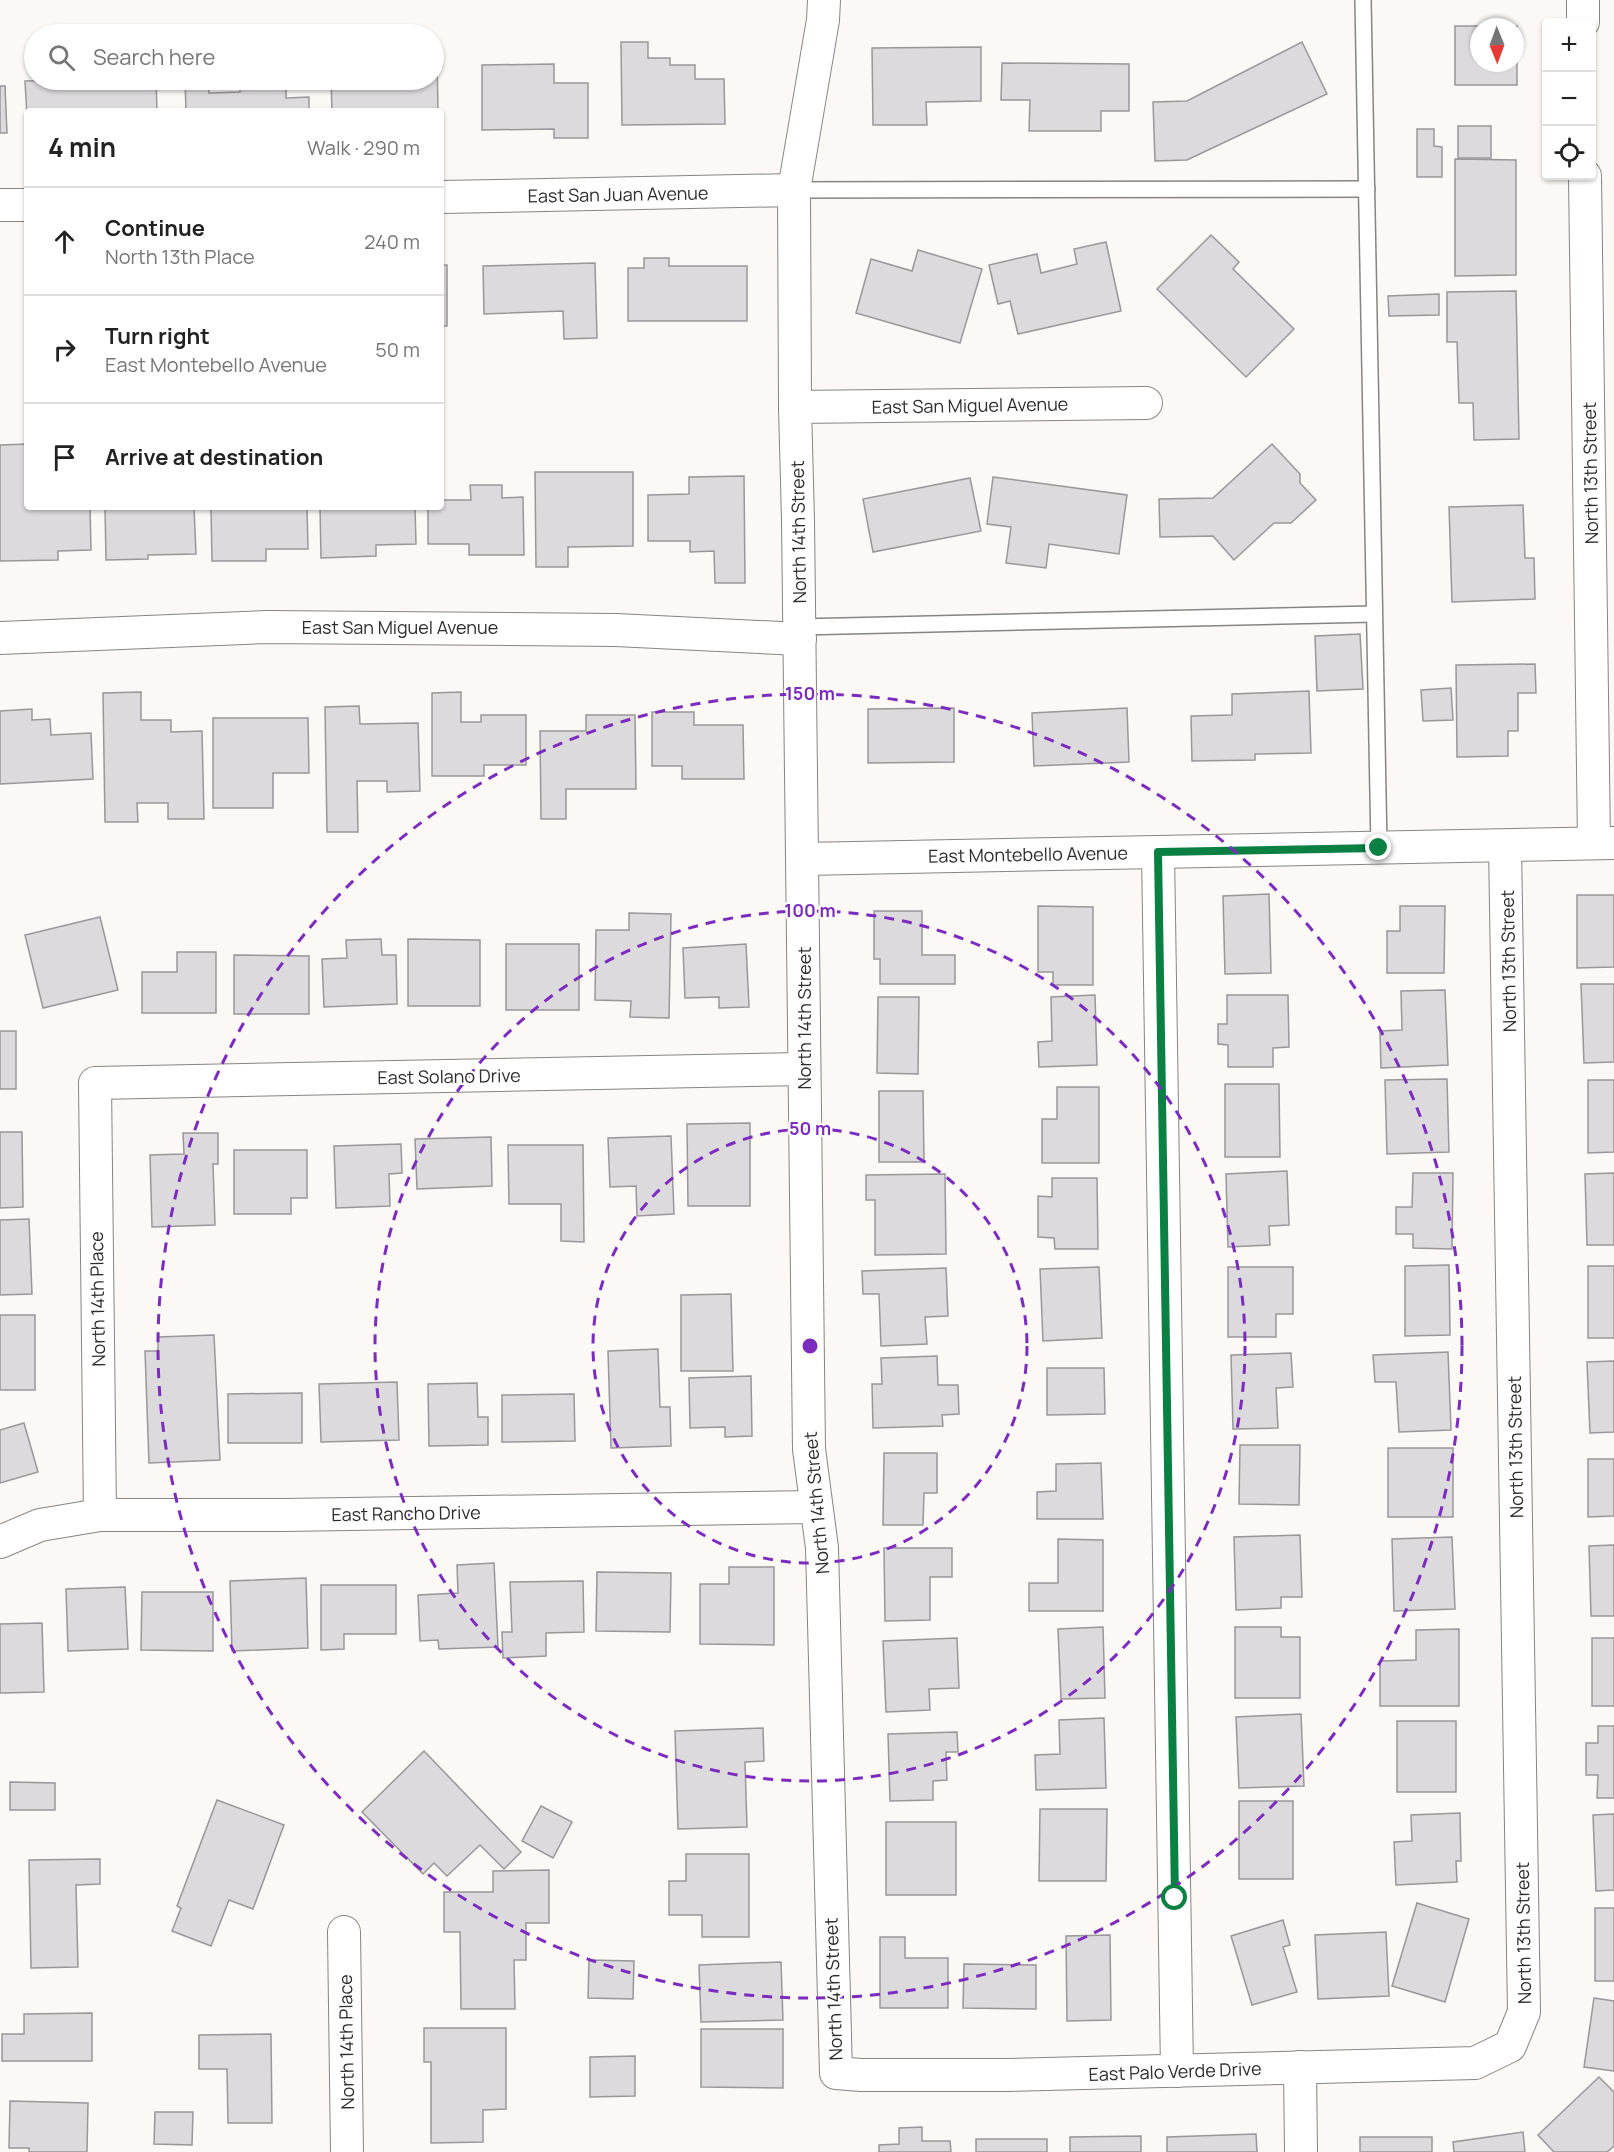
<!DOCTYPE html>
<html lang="en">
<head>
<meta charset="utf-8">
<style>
  :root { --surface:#fff; --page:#f2f2f2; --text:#222; --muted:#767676; --line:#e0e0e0 }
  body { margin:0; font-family:Manrope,sans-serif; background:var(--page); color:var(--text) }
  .controls { position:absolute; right:18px; top:18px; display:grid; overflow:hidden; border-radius:6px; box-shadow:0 2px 4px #0004 }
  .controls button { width:54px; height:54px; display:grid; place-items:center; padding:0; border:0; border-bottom:2px solid var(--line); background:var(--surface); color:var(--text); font:30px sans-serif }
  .compass { position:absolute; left:1470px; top:18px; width:54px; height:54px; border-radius:50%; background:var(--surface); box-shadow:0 2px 4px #0004; rotate:179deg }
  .stop { position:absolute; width:18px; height:18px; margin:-14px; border:4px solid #0b8043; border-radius:50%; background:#fff }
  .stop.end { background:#0b8043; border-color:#fff; box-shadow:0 2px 6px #0008 }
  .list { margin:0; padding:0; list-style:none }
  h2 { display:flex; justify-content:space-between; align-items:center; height:78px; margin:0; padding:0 24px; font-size:26px }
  h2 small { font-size:20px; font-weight:400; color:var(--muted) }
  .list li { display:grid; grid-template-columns:39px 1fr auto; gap:18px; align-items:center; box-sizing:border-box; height:108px; padding:0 24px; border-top:2px solid var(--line) }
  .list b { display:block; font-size:22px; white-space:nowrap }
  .list p { margin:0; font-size:20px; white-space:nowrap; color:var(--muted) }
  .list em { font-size:20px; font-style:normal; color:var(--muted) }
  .icon { flex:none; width:33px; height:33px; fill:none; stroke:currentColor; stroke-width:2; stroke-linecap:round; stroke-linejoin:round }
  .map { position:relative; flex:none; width:1614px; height:2152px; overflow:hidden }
  .search { position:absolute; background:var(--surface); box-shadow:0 2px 4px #0004; left:24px; top:24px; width:420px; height:66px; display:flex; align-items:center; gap:15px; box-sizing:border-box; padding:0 21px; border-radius:33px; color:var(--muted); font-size:22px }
  .panel { position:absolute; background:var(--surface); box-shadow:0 2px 4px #0004; left:24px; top:108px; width:420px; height:402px; border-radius:6px }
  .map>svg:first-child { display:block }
  .building { fill:#dddadd; stroke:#999799; stroke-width:1.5; fill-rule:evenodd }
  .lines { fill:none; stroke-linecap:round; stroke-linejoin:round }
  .lane-casing { stroke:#878583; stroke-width:18 }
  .street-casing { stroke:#878583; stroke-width:34 }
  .lane { stroke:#fff; stroke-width:15 }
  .street { stroke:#fff; stroke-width:32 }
  .route { stroke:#0b8043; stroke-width:8 }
  .ring { fill:none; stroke:#7b2cbf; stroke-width:3; stroke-dasharray:10 8 }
  .labels { text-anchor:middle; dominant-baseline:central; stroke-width:4.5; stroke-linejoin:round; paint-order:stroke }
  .street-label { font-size:18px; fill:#2d2c2b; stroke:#fff }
  .centre { fill:#7b2cbf; stroke:#fff; stroke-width:3 }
  .ring-label { font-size:18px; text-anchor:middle; font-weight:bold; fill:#7b2cbf; stroke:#fff; stroke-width:4.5; stroke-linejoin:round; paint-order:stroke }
</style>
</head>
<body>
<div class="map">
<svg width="1614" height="2152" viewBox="0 0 1614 2152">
  <rect width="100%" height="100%" fill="#fbf8f6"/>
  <g class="building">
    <path d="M 1455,26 L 1517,26 L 1517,85 L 1455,85 ZM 1479,27 L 1515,27 L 1515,63 L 1479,63 Z"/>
    <polygon points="621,42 648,42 648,58 670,58 670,65 695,65 695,79 724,79 725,124 622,125"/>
    <polygon points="1302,42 1327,94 1187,160 1155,161 1153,102 1187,101"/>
    <polygon points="981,47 981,101 926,102 927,125 873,125 872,48"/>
    <polygon points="434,57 437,57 438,111 332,111 331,80 434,80"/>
    <polygon points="1002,63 1129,64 1129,111 1101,111 1101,131 1029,131 1030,100 1001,100"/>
    <polygon points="554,64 554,83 588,83 588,138 554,138 554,129 482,130 482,65"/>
    <polygon points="62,80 156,80 157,111 27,111 27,117 25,81"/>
    <polygon points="185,80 208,80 209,93 240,92 240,80 286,80 286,98 309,97 309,111 186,111"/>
    <polygon points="0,86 5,86 7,133 0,133"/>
    <rect x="1458" y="126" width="33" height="32"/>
    <polygon points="1417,129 1434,129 1434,146 1442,147 1442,177 1417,177"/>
    <polygon points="1455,159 1516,160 1516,275 1455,276"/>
    <polygon points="1211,235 1239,262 1233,269 1294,329 1246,377 1157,289"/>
    <polygon points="1106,242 1121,311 1018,334 1010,301 998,304 989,265 1037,254 1041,273 1077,264 1074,249"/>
    <polygon points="918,250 982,269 960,343 856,313 871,259 912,271"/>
    <polygon points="644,258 669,258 669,266 747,266 747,321 628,321 628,268 644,268"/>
    <polygon points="595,263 597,338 564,339 563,311 484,314 483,266"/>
    <rect x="441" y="265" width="6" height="61"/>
    <polygon points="1516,291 1519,439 1474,440 1473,403 1459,403 1457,342 1447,342 1447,292"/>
    <polygon points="1439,294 1439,315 1389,316 1388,296"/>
    <polygon points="27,444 27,507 90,507 91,550 58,551 58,560 0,561 0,445"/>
    <polygon points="1272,444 1300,474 1300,483 1316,500 1291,523 1274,523 1234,560 1213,536 1160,537 1159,499 1213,498"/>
    <polygon points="535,472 633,472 633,546 568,547 568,567 536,567"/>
    <polygon points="744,476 745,583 715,583 714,551 690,552 690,541 648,541 648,495 689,494 689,477"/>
    <polygon points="993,477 1127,495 1119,554 1049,544 1046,568 1006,563 1011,527 987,524"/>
    <polygon points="970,478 981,531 873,552 863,499"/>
    <polygon points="470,485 502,485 502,498 523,497 524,555 469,555 469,544 428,544 428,507 441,507 441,500 471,500"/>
    <polygon points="1523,505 1525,558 1534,558 1535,599 1452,602 1449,507"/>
    <polygon points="105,507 194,507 196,554 148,555 148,559 106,560"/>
    <polygon points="211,507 307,507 308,549 266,549 266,561 212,561"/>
    <polygon points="320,507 415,507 416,544 376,545 376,556 321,558"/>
    <polygon points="1360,634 1363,689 1317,691 1315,636"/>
    <polygon points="1535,664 1536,693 1518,693 1518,731 1508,731 1508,756 1457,757 1456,665"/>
    <polygon points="1451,688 1453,720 1423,721 1421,690"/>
    <polygon points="1309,691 1311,753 1255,754 1255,760 1192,761 1191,716 1232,715 1232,694"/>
    <polygon points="141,692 141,720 171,720 171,732 202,731 204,819 168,819 168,803 137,803 138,822 105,822 103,693"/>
    <polygon points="461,692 461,722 481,722 481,715 526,715 526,765 484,765 484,776 432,776 432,693"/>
    <polygon points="359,706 360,724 418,723 420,791 387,792 387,781 357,781 358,832 327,832 325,707"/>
    <polygon points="954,708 954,762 868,763 868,709"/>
    <polygon points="1127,708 1129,762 1034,766 1032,713"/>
    <polygon points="32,709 32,720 50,719 51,735 91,733 93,779 0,784 0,711"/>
    <polygon points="652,712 694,712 694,725 743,725 744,779 682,779 682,766 652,766"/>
    <polygon points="586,715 635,715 636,789 566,789 566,819 541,819 540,731 586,731"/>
    <polygon points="213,718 308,718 309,773 273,773 273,808 213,808"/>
    <polygon points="1269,894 1271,973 1225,974 1223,896"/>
    <polygon points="1577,895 1614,895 1614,967 1577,968"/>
    <polygon points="1038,906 1093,907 1093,985 1053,985 1053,972 1038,972"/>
    <polygon points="1400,906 1445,906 1444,973 1387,973 1387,931 1400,931"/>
    <polygon points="874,911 922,911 922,955 955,955 955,984 880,984 880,959 874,959"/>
    <polygon points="629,913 671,914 669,1018 630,1017 631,1001 595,1000 596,930 629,930"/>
    <polygon points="100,917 118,990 43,1008 25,935"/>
    <polygon points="381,939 382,955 396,955 397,1004 324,1007 322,959 347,958 346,940"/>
    <polygon points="408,939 480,940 480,1006 408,1006"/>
    <rect x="506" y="944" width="73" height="66"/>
    <polygon points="746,944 749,1007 719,1008 719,997 685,998 683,948"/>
    <polygon points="177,952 216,952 216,1013 142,1013 142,972 177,972"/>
    <polygon points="234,955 309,956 309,1014 234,1014"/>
    <polygon points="1581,984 1614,984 1614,1062 1584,1063"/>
    <polygon points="1445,990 1448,1065 1381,1068 1380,1031 1402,1030 1401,991"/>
    <polygon points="1095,995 1097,1065 1039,1067 1038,1042 1052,1041 1051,997"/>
    <polygon points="1227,995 1288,995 1289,1047 1273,1048 1273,1067 1228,1067 1228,1045 1218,1044 1218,1024 1227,1024"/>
    <polygon points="878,997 919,997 918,1074 877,1073"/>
    <rect x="0" y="1031" width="16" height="58"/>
    <polygon points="1447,1079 1449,1152 1387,1154 1385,1080"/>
    <polygon points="1588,1080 1614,1080 1614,1152 1588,1153"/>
    <polygon points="1225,1084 1279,1084 1280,1157 1225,1157"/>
    <polygon points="1057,1087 1099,1087 1099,1163 1042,1163 1042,1119 1057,1119"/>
    <polygon points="879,1091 923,1091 924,1162 879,1162"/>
    <polygon points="750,1123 750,1206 688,1206 687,1124"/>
    <polygon points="0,1132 22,1132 23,1207 0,1208"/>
    <polygon points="183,1133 218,1133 218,1164 213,1164 215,1225 152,1227 150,1155 184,1154"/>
    <polygon points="671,1136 674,1214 637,1216 636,1186 610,1187 608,1138"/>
    <polygon points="491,1137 492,1186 417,1189 415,1139"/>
    <polygon points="401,1144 402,1173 389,1174 390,1206 336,1208 334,1146"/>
    <polygon points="508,1145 583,1145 584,1242 561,1241 561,1204 509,1204"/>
    <polygon points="234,1150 307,1150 307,1198 291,1198 291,1214 234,1214"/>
    <polygon points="1287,1171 1289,1225 1269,1226 1270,1245 1228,1247 1226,1174"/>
    <polygon points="1413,1173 1453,1173 1452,1249 1413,1248 1413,1234 1396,1234 1396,1207 1412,1207"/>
    <polygon points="1614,1173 1614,1245 1587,1245 1585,1174"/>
    <polygon points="945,1174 946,1254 875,1255 875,1200 866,1200 866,1175"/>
    <polygon points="1052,1178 1097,1178 1098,1249 1055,1249 1054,1238 1038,1237 1038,1196 1052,1197"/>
    <polygon points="29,1219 32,1294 0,1295 0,1220"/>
    <polygon points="1449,1265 1450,1335 1405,1336 1405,1266"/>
    <rect x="1588" y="1266" width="26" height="72"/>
    <polygon points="1099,1267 1102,1338 1043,1341 1040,1269"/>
    <polygon points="1228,1267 1293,1267 1293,1314 1276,1314 1276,1337 1228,1337"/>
    <polygon points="946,1268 948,1316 925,1317 927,1344 881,1346 879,1294 863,1294 862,1271"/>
    <polygon points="731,1294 733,1371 681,1371 681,1295"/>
    <rect x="0" y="1315" width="35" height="75"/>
    <polygon points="214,1335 220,1460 149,1463 145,1351 158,1351 158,1337"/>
    <polygon points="658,1349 660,1407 670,1407 671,1446 611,1448 608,1351"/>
    <polygon points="1448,1352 1451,1430 1399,1432 1396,1382 1375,1382 1373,1355"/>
    <polygon points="1291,1353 1293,1387 1276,1388 1278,1428 1233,1429 1231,1355"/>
    <polygon points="937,1356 938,1385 958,1385 959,1414 942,1415 943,1426 873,1428 872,1384 882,1384 881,1358"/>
    <polygon points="1614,1361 1614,1432 1590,1433 1587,1362"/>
    <polygon points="1047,1368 1104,1368 1105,1414 1047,1415"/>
    <polygon points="751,1376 752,1436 725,1437 725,1427 690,1428 689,1378"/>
    <polygon points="397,1382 399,1440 321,1442 319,1384"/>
    <polygon points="477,1383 478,1417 488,1417 488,1445 429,1446 428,1384"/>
    <polygon points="302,1393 302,1443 228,1443 228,1394"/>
    <polygon points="574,1394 575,1441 502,1442 502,1395"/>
    <polygon points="24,1423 38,1472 0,1483 0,1430"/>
    <polygon points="1240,1445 1300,1445 1299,1505 1239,1504"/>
    <rect x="1388" y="1448" width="65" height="69"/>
    <polygon points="884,1453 937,1453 937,1493 924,1493 923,1525 883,1525"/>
    <polygon points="1588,1459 1614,1459 1614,1516 1588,1517"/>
    <polygon points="1101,1463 1103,1519 1037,1519 1037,1492 1056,1491 1056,1464"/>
    <polygon points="1300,1535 1302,1597 1281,1597 1281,1608 1236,1610 1234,1537"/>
    <polygon points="1452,1537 1455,1609 1394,1611 1392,1539"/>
    <polygon points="1058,1539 1103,1540 1103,1611 1029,1611 1029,1583 1058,1583"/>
    <polygon points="1614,1545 1614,1616 1591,1616 1589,1546"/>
    <polygon points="884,1548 952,1548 952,1577 930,1577 930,1620 885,1621"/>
    <polygon points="494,1563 498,1647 439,1649 438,1640 420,1641 418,1595 458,1593 457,1565"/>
    <polygon points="729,1567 774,1567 774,1645 700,1644 700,1584 729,1584"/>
    <polygon points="597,1572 671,1573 670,1632 596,1631"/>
    <polygon points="306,1578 308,1648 232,1651 230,1581"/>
    <polygon points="583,1581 584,1632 546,1633 546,1656 503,1658 502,1632 512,1632 510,1582"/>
    <polygon points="321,1585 396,1585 396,1634 344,1634 344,1649 321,1650"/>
    <polygon points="125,1587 128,1649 68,1651 66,1589"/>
    <polygon points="142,1592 213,1592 213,1651 141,1650"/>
    <polygon points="42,1623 44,1692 0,1693 0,1624"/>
    <polygon points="1103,1627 1105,1698 1061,1699 1058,1629"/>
    <polygon points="1235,1627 1281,1627 1281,1637 1300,1637 1300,1698 1235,1698"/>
    <polygon points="1459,1629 1459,1706 1380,1706 1380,1661 1416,1660 1416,1630"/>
    <polygon points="957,1638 959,1688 929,1689 930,1710 886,1712 883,1641"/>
    <rect x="1592" y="1638" width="22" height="68"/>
    <polygon points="1301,1714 1304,1786 1239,1788 1236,1717"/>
    <polygon points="1104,1718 1106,1788 1036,1790 1035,1755 1060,1754 1059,1720"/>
    <rect x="1397" y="1721" width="59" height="71"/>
    <polygon points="1598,1726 1614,1726 1614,1798 1597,1798 1598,1775 1586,1775 1586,1743 1598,1743"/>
    <polygon points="763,1728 764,1761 745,1762 747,1827 678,1829 675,1731"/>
    <polygon points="957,1732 958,1752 946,1752 947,1780 933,1781 933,1800 890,1801 888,1734"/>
    <polygon points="424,1751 521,1852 504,1869 480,1845 447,1876 434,1863 423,1874 362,1812"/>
    <polygon points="10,1782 55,1783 55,1810 10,1810"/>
    <polygon points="217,1800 284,1825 253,1909 229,1900 211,1946 172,1931 181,1908 177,1906"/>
    <rect x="1239" y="1801" width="54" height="78"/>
    <polygon points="541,1806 572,1822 553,1858 522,1841"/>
    <polygon points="1040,1809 1107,1809 1106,1881 1039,1881"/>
    <polygon points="1460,1813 1461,1861 1456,1861 1457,1882 1396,1885 1394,1842 1412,1841 1411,1815"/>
    <polygon points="1614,1814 1614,1890 1596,1891 1593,1815"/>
    <rect x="886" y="1822" width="70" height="73"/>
    <polygon points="686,1854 749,1854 749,1937 702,1937 702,1915 669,1915 669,1881 686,1881"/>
    <polygon points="100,1859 100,1884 76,1885 78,1967 31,1968 29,1860"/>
    <polygon points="549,1870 549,1923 526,1923 526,1960 514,1960 515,2009 461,2009 460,1932 444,1932 444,1892 493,1892 493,1871"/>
    <polygon points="1417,1903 1469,1919 1445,2002 1392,1986"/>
    <rect x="1595" y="1908" width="19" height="73"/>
    <polygon points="1283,1920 1290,1945 1283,1947 1297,1992 1252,2005 1231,1936"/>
    <polygon points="1386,1932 1389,1996 1318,1999 1315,1935"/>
    <polygon points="1110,1935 1111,2020 1067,2021 1066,1936"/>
    <polygon points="880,1937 905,1937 905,1958 948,1958 948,2008 880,2008"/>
    <polygon points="589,1960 634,1961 633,1999 588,1998"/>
    <polygon points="781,1962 783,2020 701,2022 699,1965"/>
    <polygon points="964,1964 1036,1965 1036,2009 963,2008"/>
    <polygon points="1594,1998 1614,2001 1614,2071 1584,2067"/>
    <polygon points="92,2013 92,2061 2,2061 2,2034 24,2034 24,2014"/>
    <polygon points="424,2028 506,2028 506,2109 483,2110 483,2142 431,2143 431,2062 424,2062"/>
    <polygon points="701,2029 783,2029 783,2088 701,2087"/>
    <polygon points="271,2034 272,2123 228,2123 227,2069 199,2069 199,2035"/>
    <polygon points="635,2056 635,2096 590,2097 590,2057"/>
    <polygon points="1599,2077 1614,2092 1614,2146 1607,2152 1554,2152 1538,2135"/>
    <polygon points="10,2101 88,2103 87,2152 29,2152 29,2148 9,2148"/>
    <polygon points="155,2112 193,2112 192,2145 154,2144"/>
    <polygon points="922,2127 922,2141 950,2141 951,2152 879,2152 879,2145 899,2144 899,2128"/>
    <polygon points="1523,2132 1525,2152 1454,2152 1453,2142"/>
    <polygon points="1256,2134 1257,2152 1167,2152 1167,2137"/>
    <polygon points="1141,2136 1141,2152 1070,2152 1070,2137"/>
    <rect x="1360" y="2137" width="72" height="15"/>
    <rect x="976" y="2139" width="71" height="13"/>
  </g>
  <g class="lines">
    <g class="lane-casing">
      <g id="lane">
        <polyline points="1363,0 1379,848"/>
        <polyline points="794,190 1367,189"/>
        <polyline points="799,627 1374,614"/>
      </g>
    </g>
    <g class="street-casing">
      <g id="street">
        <polyline points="824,0 823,20 794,190 795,407 798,520 809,1449 822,1548 836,2073 861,2075 1008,2075 1475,2063 1510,2046 1524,2012 1505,846"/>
        <polyline points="1583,0 1583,22"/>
        <polyline points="1585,176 1594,843"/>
        <polyline points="441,197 794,190"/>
        <polyline points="0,205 27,205"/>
        <polyline points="795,407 1146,403"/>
        <polyline points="0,638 267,627 616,630 800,639"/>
        <polyline points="1158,852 1177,2071"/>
        <polyline points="803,859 1614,843"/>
        <polyline points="100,1515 95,1083 804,1069"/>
        <polyline points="0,1542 40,1525 100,1515 284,1515 816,1507"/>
        <polyline points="344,1932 347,2152"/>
        <polyline points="1300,2067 1301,2152"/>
      </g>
    </g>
    <use href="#lane" class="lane"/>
    <use href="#street" class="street"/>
  </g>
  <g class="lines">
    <polyline class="route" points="1175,1898 1158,852 1379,848"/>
  </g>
  <g class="ring">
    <circle cx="810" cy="1346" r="217"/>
    <circle cx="810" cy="1346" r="435"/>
    <circle cx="810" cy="1346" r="652"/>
  </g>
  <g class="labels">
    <g class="street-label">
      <text transform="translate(618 194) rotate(-1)">East San Juan Avenue</text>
      <text transform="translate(970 405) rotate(-1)">East San Miguel Avenue</text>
      <text transform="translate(1590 473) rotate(-91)">North 13th Street</text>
      <text transform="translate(798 532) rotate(-91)">North 14th Street</text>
      <text x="400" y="627">East San Miguel Avenue</text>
      <text transform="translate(1028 854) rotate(-1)">East Montebello Avenue</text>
      <text transform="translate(1508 961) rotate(-91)">North 13th Street</text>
      <text transform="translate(804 1018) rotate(-90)">North 14th Street</text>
      <text transform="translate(449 1076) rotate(-1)">East Solano Drive</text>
      <text transform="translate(97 1299) rotate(-91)">North 14th Place</text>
      <text transform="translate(1515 1447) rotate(-91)">North 13th Street</text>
      <text transform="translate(816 1503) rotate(-95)">North 14th Street</text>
      <text transform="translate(406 1513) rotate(-1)">East Rancho Drive</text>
      <text transform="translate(1523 1933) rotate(-91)">North 13th Street</text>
      <text transform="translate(833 1989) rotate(-92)">North 14th Street</text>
      <text transform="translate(346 2042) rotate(-91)">North 14th Place</text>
      <text transform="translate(1175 2071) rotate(-2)">East Palo Verde Drive</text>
    </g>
  </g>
  <circle cx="810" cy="1346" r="9" class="centre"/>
  <g class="ring-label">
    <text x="810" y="700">150 m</text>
    <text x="810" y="917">100 m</text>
    <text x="810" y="1135">50 m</text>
  </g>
</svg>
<div class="controls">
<button>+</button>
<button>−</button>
<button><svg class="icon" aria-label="locate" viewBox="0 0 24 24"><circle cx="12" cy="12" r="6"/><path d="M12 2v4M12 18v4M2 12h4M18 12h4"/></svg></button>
</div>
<svg class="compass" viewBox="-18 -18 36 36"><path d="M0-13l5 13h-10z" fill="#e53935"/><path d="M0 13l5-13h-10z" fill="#767676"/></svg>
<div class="stop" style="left:1175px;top:1898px"></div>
<div class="stop end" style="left:1379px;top:848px"></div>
<div class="search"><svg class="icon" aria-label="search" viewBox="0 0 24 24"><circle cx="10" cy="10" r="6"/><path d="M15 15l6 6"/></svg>Search here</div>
<section class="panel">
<h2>4 min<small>Walk · 290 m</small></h2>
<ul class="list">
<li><svg class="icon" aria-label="ahead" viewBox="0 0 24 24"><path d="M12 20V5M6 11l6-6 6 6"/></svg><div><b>Continue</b><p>North 13th Place</p></div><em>240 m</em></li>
<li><svg class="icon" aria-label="right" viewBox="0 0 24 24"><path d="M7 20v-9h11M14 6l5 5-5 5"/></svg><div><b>Turn right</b><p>East Montebello Avenue</p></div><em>50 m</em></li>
<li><svg class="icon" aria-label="arrive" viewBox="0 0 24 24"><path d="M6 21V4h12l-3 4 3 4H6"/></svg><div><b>Arrive at destination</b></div></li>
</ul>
</section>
</div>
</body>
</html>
